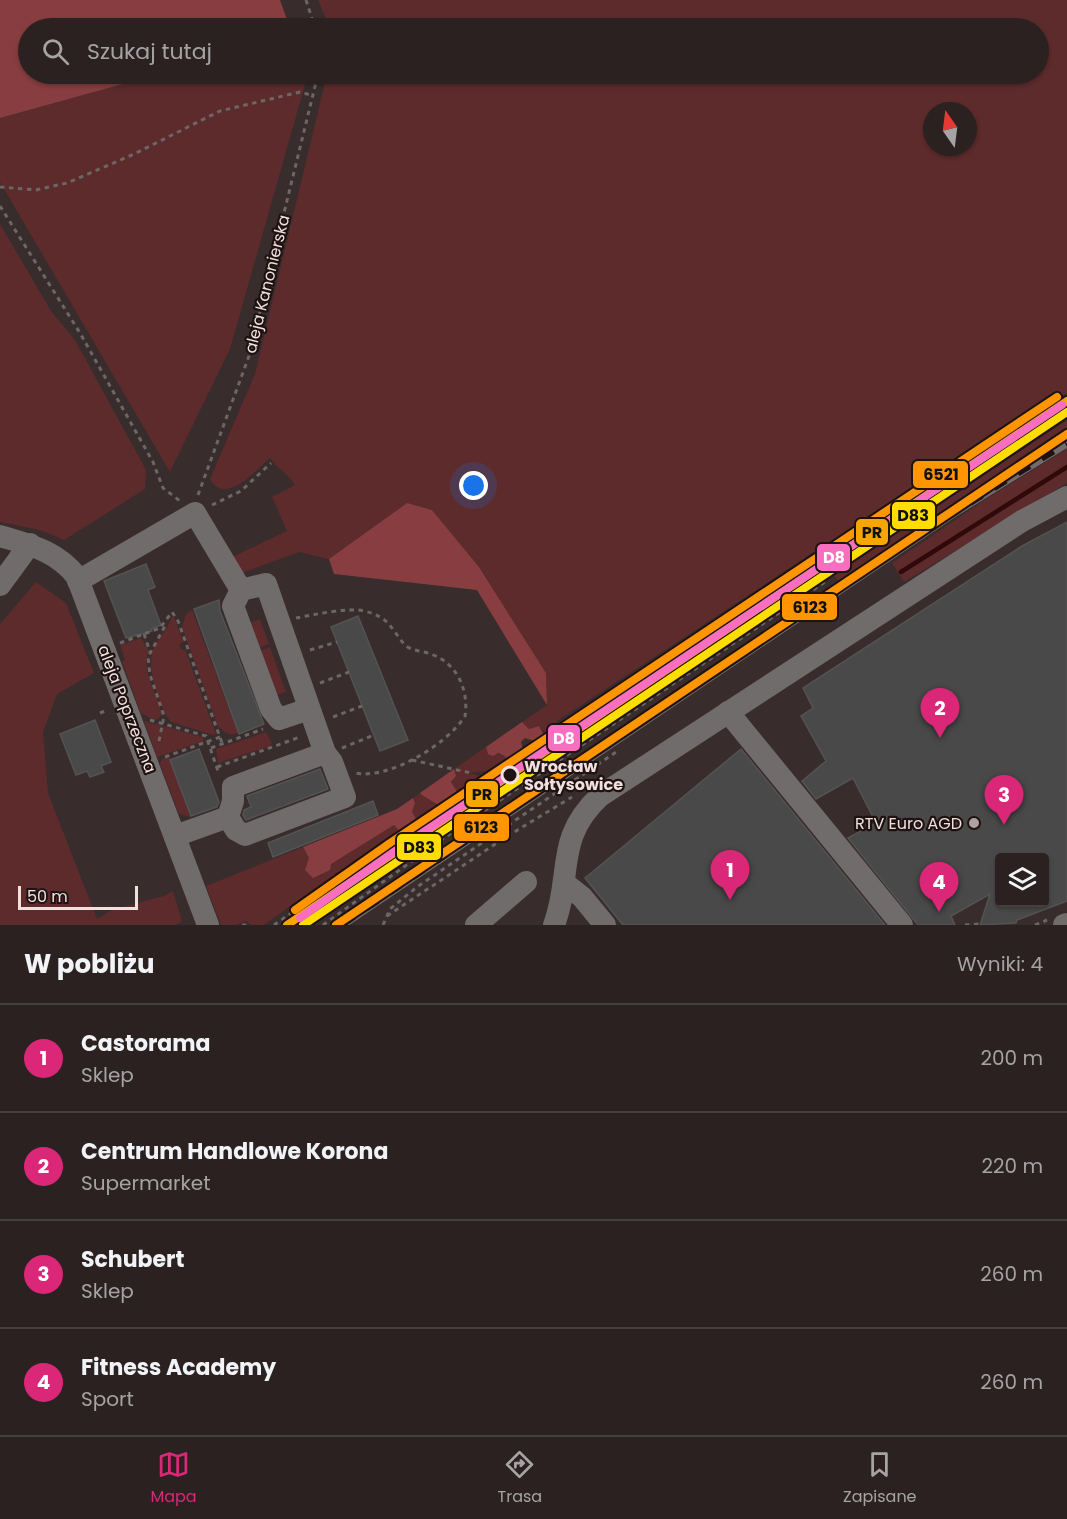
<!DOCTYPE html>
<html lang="pl">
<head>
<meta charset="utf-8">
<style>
  :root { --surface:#2b2121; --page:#372e2e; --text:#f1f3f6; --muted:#a6a3a5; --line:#473e3f; --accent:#db2777 }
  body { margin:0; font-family:Poppins,sans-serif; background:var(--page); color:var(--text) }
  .controls { position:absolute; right:18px; bottom:18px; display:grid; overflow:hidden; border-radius:6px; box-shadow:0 2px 4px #0004 }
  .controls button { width:54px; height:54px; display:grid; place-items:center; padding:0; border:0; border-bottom:2px solid var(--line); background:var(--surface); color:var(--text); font:30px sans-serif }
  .compass { position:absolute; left:923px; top:102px; width:54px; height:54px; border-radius:50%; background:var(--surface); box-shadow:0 2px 4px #0004; rotate:346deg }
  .scale { position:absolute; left:18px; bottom:15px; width:120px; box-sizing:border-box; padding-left:6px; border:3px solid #f1e0df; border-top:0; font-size:16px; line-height:21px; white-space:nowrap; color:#f1e0df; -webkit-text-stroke:4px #1e1312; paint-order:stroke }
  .you { position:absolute; left:474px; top:486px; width:21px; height:21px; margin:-15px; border:4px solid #fff; border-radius:50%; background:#1a73e8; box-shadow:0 0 0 9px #1a73e833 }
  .badge { display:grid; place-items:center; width:39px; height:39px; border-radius:50%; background:var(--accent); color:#fff; font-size:20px; font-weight:700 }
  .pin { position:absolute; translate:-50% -50px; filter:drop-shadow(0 2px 3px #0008) }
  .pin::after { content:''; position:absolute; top:32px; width:21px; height:18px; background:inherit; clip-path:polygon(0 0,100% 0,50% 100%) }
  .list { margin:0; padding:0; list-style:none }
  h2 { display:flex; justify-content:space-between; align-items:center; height:78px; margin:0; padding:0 24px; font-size:26px }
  h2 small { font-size:20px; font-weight:400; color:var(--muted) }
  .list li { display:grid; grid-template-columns:39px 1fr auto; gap:18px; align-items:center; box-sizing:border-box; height:108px; padding:0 24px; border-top:2px solid var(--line) }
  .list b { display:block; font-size:22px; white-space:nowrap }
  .list p { margin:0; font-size:20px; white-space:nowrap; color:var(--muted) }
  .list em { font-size:20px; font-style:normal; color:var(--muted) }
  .icon { flex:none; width:33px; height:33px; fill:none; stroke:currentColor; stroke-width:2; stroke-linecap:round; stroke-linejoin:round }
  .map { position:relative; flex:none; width:1067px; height:925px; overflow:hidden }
  .search { position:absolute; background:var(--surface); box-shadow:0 2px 4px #0004; left:18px; right:18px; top:18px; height:66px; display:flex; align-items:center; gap:15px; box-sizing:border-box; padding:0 21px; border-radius:33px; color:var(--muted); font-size:22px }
  .sheet { height:510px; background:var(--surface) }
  nav { display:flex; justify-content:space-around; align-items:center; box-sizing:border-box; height:84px; border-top:2px solid var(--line); background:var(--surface); font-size:16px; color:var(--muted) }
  nav a { display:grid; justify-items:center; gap:3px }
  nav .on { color:var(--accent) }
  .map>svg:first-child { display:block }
  .green { fill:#5d2b2c; fill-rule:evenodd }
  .forest { fill:#883e40 }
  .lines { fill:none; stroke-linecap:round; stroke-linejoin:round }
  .stream { stroke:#30090b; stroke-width:4.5 }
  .building { fill:#4a4949; stroke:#545353; stroke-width:1.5; fill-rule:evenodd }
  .path { stroke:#6d6666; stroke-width:3; stroke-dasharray:4.5 4.5; stroke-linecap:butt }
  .minor { stroke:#716c6c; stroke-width:22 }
  .rail-casing { stroke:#736b6b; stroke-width:7 }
  .rail { stroke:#1e1312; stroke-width:4.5; stroke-dasharray:14; stroke-linecap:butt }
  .rail-1-casing { stroke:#1e1312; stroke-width:12 }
  .rail-2-casing { stroke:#1e1312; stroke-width:12 }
  .rail-3-casing { stroke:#1e1312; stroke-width:12 }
  .rail-4-casing { stroke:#1e1312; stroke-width:12 }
  .rail-5-casing { stroke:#1e1312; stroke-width:12 }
  .rail-1 { stroke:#f7a600; stroke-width:8 }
  .rail-2 { stroke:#fd0; stroke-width:8 }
  .rail-3 { stroke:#fa6ebf; stroke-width:8 }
  .rail-4 { stroke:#ff9500; stroke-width:8 }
  .rail-5 { stroke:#ff9500; stroke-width:8 }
  .stop-dot { fill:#1e1312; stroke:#f1e0df; stroke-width:3 }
  .poi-dot { fill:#b1a1a0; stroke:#1e1312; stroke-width:2 }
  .labels { text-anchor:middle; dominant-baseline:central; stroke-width:4.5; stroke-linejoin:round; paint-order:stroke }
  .street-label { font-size:16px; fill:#f1e0df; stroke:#1e1312 }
  .stop-label { font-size:16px; font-weight:bold; fill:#f1e0df; stroke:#1e1312; text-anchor:start }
  .poi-label { font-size:16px; fill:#f1e0df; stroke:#1e1312; text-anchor:end }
  .line-badge { stroke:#1e1312; stroke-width:2 }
  .badge-label { font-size:16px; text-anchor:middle; font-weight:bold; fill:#fff }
  .pale-badge-label { font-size:16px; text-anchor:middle; font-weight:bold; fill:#111 }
</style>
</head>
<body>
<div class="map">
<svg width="1067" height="925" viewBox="0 0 1067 925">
  <rect width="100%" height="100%" fill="#392c2c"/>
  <g class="green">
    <path d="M 318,0 L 1067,0 L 1067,393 L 821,558 L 814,552 L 557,721 L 558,724 L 545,732 L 539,726 L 529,729 L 522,722 L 547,705 L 546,673 L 479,567 L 432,510 L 407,503 L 329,559 L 299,552 L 239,574 L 230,558 L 287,531 L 272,497 L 295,485 C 287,473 278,469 270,458 C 255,471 225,506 210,479 L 255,374 L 327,74 L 1038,74 L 1038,28 L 330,28 ZM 932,111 L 968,111 L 968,147 L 932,147 Z"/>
    <polygon points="159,74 308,74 230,349 170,472 0,182 0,118"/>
    <polygon points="0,224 51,311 75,340 146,470 145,489 64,540 40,530 0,522"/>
    <polygon points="1067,420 1067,436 839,582 834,575"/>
    <polygon points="1067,449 1067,483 904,582 892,563 983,501"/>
    <polygon points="36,582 66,603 94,673 57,694 43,732 48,793 97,919 112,910 164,896 173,891 182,921 176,925 0,925 0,624"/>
    <path d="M 192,610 L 238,733 C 229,737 224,732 218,726 L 182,627 L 186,614 Z"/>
    <path d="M 174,617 L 183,642 L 179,645 L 182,650 L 185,649 L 216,734 L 213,735 L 171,722 C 160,709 146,666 153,650 C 158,638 169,628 171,618 Z"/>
    <polygon points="260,619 269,644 254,650 245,625"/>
    <path d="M 141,638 L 149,651 C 140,671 158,694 162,715 L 156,720 L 141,714 L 122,661 L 125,660 L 120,645 Z"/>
    <polygon points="270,647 286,692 271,697 255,653"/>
    <polygon points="144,721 203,737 204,741 157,757"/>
    <polygon points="266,732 272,743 270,746 218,763 216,749"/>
    <polygon points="486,747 486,750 505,756 506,759 486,771 468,773 480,776 469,783 471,787 418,822 412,812 415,803 413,798 420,793 437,805 456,776 454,769"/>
    <polygon points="169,757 172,758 170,760 191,817 179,814 160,764 162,759"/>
    <polygon points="394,825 401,833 316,891 314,889 264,925 251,925 246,921 236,925 221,925 206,886 303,847 309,858 330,870 330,864"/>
  </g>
  <g class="forest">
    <polygon points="0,0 280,0 290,28 28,28 28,74 159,74 0,118"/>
    <polygon points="407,503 432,510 479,567 546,673 547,705 477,590 334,574 329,559"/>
    <polygon points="522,722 529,729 539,726 544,735 534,741 525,738 521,742 523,750 506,759 505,756 498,753 493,756 488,754 486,747"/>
    <polygon points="454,769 456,776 451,782 457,792 438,805 422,795 420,793"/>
    <polygon points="413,798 415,803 412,812 418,822 401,833 394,825 331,864 330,870 313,878 305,870 309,858 303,847 397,809"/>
  </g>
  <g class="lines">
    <polyline class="stream" points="901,572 1067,467"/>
  </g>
  <g class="building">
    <path d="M 1067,522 L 1067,901 L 1017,920 L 1016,923 L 980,925 L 990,894 L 951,916 L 955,925 L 918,925 L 848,838 L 876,823 L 853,778 L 816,799 L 802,781 L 826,761 L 801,716 L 813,708 L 803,688 L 1022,546 ZM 999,858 L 1044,858 L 1044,903 L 999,903 Z"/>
    <polygon points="146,564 155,587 148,590 161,625 151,629 152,631 126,638 104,581"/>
    <polygon points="219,600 220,611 264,724 239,734 194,609"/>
    <polygon points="358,616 408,740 380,751 331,627"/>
    <polygon points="95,720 111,762 101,766 104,772 90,777 87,771 76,775 60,734"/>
    <polygon points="199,749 219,802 217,807 191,816 170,760"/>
    <polygon points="741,749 885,925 623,925 585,878"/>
    <polygon points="320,769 328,789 246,820 243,815 244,810 251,807 247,796"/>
    <polygon points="373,801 378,815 273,857 268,843"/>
  </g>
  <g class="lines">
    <g class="path">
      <polyline points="306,0 315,28"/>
      <polyline points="0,187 36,190 67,183 132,155 220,111 300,92 314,96"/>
      <polyline points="0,206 80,333 153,462 163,488 180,501"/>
      <polyline points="198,495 249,356 318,74"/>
      <polyline points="212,505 241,491 271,463"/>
      <path d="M 296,618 C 312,615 349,607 364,611 C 390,617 390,628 405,645 C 411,651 423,651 431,654 C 457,663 469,690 465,716 C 447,745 388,780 355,773"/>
      <polyline points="144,634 150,652"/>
      <polyline points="120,643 160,628 172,612 178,621 222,743"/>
      <polyline points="310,650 337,642"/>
      <polyline points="320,683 349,672"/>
      <polyline points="100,713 108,710"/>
      <polyline points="333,717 362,706"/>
      <polyline points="150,720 206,736 219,774"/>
      <polyline points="159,741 164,716 150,675 148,657 165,626"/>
      <polyline points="211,748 263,729"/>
      <polyline points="342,748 374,735"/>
      <polyline points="165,757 220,737"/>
      <polyline points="412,760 471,773"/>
      <polyline points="217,767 300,737"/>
      <polyline points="387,916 506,837 572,797"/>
      <polyline points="242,925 247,925"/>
      <polyline points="274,925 366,861 814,562"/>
      <polyline points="323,925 451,833 828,580"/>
      <polyline points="383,925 390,909 417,887 616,752"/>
      <polyline points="965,925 980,924"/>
      <polyline points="1035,925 1047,920"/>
    </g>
    <g class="minor">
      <path d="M 0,536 C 30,545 57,551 77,577 L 208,925"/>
      <polyline points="78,581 195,513 241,590"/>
      <polyline points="0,585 30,544"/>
      <polyline points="728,712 902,925"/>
      <polyline points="228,817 236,830 245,835 345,797 332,762 325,753"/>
      <polyline points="175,836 228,817 233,801 233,787 325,753 266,584 241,590 233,606 271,709 279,719 309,709"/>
      <polyline points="564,883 582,897 605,925"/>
      <polyline points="476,925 526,882"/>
      <path d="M 554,925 C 573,874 554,839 600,796 L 1022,521 L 1067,497"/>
      <polyline points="1064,925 1067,924"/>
    </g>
    <g class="rail-casing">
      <polyline id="rail" points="343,925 952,515 1067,444"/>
    </g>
    <use href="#rail" class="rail"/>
    <g class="rail-1-casing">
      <polyline id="rail-1" points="287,925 1067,401"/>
    </g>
    <g class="rail-2-casing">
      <polyline id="rail-2" points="303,925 1067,412"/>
    </g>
    <g class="rail-3-casing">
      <polyline id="rail-3" points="300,918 395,851 1062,405"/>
    </g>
    <g class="rail-4-casing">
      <polyline id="rail-4" points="336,925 1067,434"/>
    </g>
    <g class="rail-5-casing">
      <polyline id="rail-5" points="295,910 390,843 1057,397"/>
    </g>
    <use href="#rail-1" class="rail-1"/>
    <use href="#rail-2" class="rail-2"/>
    <use href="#rail-3" class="rail-3"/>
    <use href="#rail-4" class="rail-4"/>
    <use href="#rail-5" class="rail-5"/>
  </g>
  <circle class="stop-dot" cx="510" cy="775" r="8"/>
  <circle class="poi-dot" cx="974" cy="823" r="6"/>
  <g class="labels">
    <g class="street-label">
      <text transform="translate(267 284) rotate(-76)">aleja Kanonierska</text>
      <text transform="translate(127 709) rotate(69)">aleja Poprzeczna</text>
    </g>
    <g class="stop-label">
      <text x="524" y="766">Wrocław<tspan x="524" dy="18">Sołtysowice</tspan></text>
    </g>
    <g class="poi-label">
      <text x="962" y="823">RTV Euro AGD</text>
    </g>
  </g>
  <g class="line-badge">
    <rect x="912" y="460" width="57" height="29" rx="6" fill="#ff9500"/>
    <rect x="891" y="501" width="45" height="29" rx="6" fill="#fd0"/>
    <rect x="855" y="518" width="34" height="28" rx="6" fill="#f7a600"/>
    <rect x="816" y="543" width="35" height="29" rx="6" fill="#fa6ebf"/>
    <rect x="781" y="593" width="57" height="28" rx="6" fill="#ff9500"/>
    <rect x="547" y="724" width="34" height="28" rx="6" fill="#fa6ebf"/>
    <rect x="465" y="780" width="34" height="28" rx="6" fill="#f7a600"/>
    <rect x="453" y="813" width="57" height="29" rx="6" fill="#ff9500"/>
    <rect x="396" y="833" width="46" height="28" rx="6" fill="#fd0"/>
  </g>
  <g class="badge-label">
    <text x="834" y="563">D8</text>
    <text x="564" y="744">D8</text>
  </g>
  <g class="pale-badge-label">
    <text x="941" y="480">6521</text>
    <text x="913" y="521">D83</text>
    <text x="872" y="538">PR</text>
    <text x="810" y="613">6123</text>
    <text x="482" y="800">PR</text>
    <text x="481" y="833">6123</text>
    <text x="419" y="853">D83</text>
  </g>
</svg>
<div class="controls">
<button><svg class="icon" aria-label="layers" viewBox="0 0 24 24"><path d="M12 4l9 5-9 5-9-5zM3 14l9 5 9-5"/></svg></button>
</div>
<svg class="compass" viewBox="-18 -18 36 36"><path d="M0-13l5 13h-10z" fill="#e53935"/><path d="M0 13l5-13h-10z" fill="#a6a3a5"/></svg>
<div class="scale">50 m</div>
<div class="you"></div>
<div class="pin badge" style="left:730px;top:900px">1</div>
<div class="pin badge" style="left:940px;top:738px">2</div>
<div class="pin badge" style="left:1004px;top:825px">3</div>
<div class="pin badge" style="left:939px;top:912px">4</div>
<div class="search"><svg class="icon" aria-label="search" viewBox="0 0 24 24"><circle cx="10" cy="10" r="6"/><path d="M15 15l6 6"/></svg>Szukaj tutaj</div>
</div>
<section class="sheet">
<h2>W pobliżu<small>Wyniki: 4</small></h2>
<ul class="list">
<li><span class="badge">1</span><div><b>Castorama</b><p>Sklep</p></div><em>200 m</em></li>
<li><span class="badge">2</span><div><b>Centrum Handlowe Korona</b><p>Supermarket</p></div><em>220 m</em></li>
<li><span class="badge">3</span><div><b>Schubert</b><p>Sklep</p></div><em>260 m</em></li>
<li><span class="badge">4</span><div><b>Fitness Academy</b><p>Sport</p></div><em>260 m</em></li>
</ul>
</section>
<nav>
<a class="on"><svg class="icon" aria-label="map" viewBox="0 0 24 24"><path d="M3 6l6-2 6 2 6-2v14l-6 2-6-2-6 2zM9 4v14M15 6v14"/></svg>Mapa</a>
<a><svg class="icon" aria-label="directions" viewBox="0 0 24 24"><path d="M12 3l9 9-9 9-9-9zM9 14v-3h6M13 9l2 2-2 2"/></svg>Trasa</a>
<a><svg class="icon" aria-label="saved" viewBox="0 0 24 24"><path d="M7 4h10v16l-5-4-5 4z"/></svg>Zapisane</a>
</nav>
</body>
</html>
